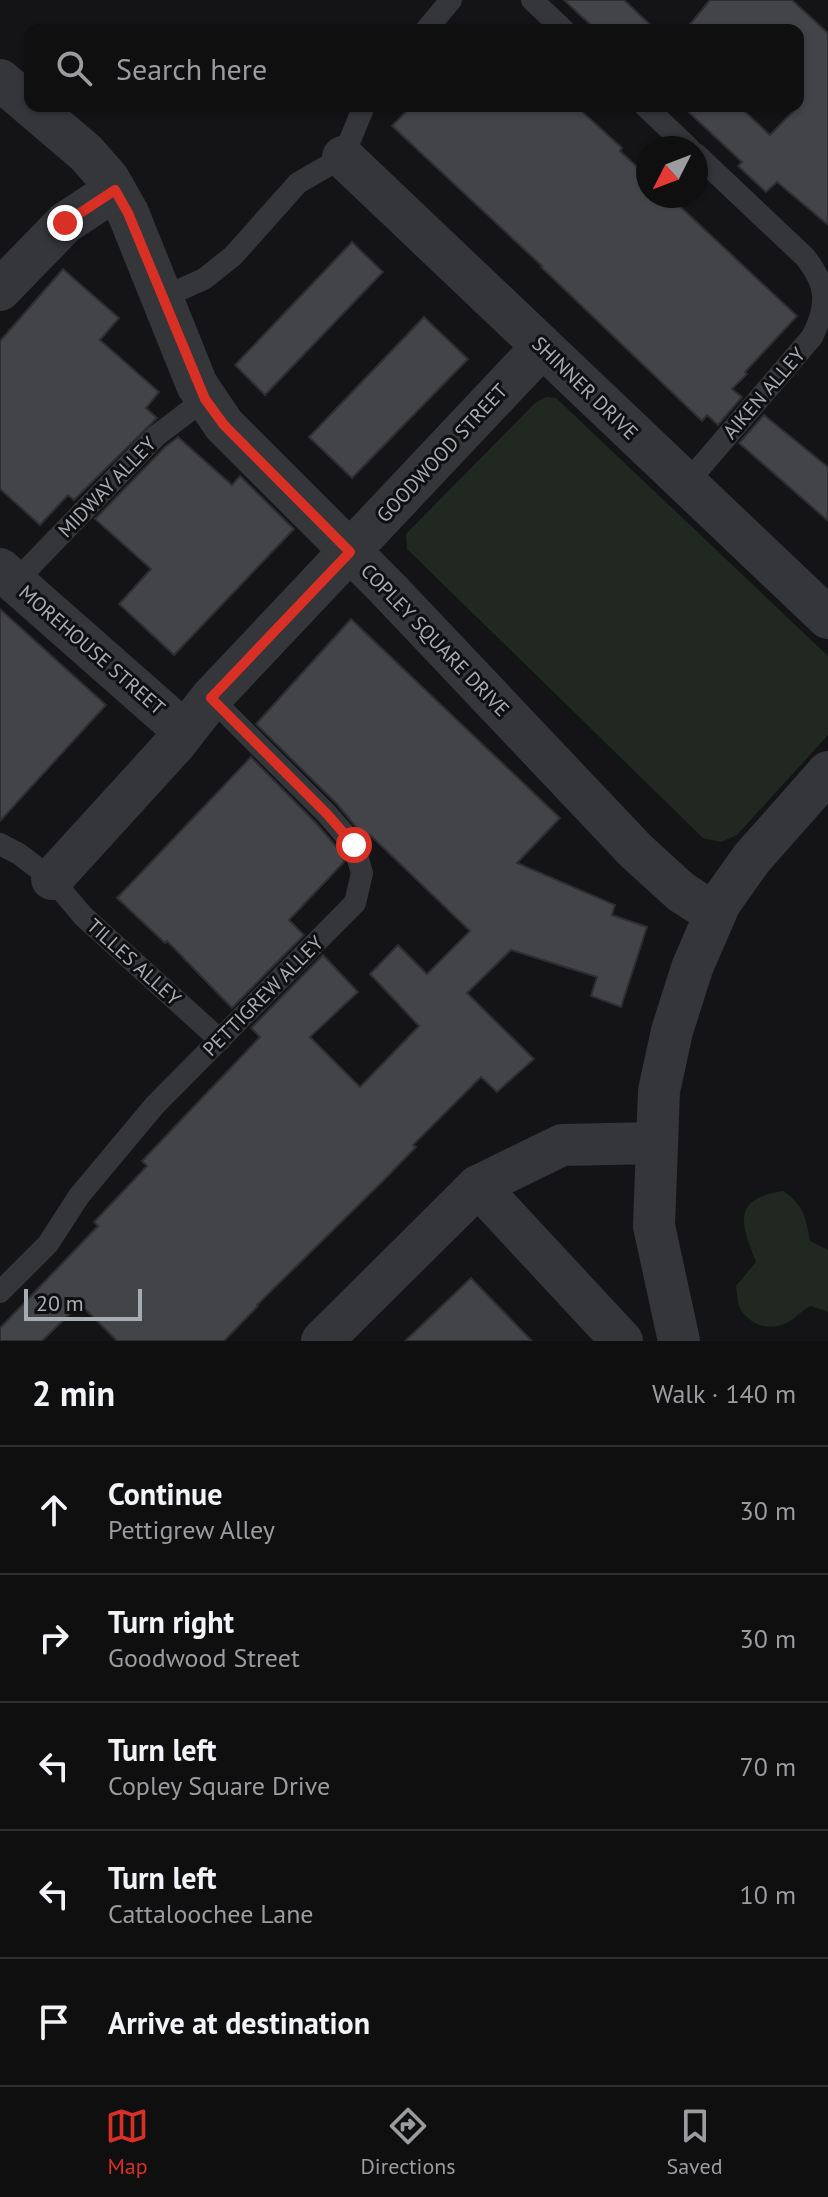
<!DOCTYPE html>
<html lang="en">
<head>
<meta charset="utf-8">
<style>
  :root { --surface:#0f0f10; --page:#181819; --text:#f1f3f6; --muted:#9b9c9f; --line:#2f2f30; --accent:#d93025 }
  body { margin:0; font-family:"PT Sans",sans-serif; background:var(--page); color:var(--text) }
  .compass { position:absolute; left:636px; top:136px; width:72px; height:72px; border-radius:50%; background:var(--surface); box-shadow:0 2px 6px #0004; rotate:228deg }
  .scale { position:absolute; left:24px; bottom:20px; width:118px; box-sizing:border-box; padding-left:8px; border:4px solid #a7abb4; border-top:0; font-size:22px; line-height:28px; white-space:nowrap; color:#a7abb4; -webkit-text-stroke:6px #0f0f10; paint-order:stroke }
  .stop { position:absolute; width:24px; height:24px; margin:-18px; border:6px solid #d93025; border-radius:50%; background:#fff }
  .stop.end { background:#d93025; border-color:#fff; box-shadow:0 2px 8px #0008 }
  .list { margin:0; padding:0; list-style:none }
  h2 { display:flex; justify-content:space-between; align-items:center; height:104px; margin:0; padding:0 32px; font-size:34px }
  h2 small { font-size:26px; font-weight:400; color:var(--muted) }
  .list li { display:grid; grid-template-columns:52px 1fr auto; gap:24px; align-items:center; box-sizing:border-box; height:128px; padding:0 32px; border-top:2px solid var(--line) }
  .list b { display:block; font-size:30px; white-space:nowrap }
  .list p { margin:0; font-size:26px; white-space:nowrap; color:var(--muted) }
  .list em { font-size:26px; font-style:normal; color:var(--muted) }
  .icon { flex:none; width:44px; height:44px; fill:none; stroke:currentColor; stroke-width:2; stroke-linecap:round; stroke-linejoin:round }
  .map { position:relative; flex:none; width:828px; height:1341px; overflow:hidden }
  .search { position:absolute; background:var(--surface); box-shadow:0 2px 6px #0004; left:24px; right:24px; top:24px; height:88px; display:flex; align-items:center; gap:20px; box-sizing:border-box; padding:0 28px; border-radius:16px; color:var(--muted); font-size:30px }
  .sheet { height:744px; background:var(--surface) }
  nav { display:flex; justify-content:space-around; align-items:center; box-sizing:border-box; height:112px; border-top:2px solid var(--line); background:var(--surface); font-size:22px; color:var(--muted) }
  nav a { display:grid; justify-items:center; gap:4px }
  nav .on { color:var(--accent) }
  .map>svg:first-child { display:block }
  .green { fill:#212822 }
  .building { fill:#434448; stroke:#2e2e31; stroke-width:2 }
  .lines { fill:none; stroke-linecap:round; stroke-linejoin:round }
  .service { stroke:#35363a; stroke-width:22 }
  .minor { stroke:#35363a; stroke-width:42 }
  .route { stroke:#d93025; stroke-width:10 }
  .labels { text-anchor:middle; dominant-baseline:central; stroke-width:6; stroke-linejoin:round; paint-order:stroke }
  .street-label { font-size:20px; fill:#a7abb4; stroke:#0f0f10 }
</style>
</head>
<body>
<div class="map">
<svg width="828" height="1341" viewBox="0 0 828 1341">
  <rect width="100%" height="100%" fill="#141416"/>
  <g class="green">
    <polygon points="546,397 556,398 828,656 828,735 737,835 721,842 703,838 407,549 406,534 535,403"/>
    <path d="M 783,1191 C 802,1202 807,1220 810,1241 L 828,1250 L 828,1312 L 811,1306 C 802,1310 798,1316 790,1321 C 772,1333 747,1325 739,1306 C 737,1300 737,1291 736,1286 L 756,1262 C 741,1224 731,1199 783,1191 Z"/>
  </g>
  <g class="building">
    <polygon points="564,0 624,0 656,30 596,30"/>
    <polygon points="710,0 792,0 828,33 828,225 777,182 766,192 738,166 742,162 682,106 739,106 770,135 798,106 798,30 685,30"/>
    <polygon points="411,106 576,106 622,148 620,151 648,177 648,196 669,196 797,316 745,372 747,374 732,389 742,397 718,425 707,415 702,421 541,267 542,266 392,126"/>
    <polygon points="352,242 383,272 265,395 235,365"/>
    <polygon points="63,269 119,318 100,340 159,392 146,408 157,418 74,500 68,495 40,525 0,489 0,341"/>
    <polygon points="424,317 468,359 352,478 309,437"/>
    <polygon points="764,415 828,467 828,521 739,443"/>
    <polygon points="178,437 232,485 240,476 294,529 174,655 119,604 151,569 95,519 165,447"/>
    <polygon points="0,609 106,705 0,821"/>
    <polygon points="351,619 560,818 517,863 615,905 612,915 647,927 621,1007 591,996 597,977 511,950 467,993 534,1059 497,1092 481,1077 413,1145 416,1147 385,1179 257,1305 258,1306 224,1341 117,1341 80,1304 42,1341 0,1341 0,1328 98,1226 94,1222 147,1166 142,1161 260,1037 251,1028 323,955 358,992 310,1037 360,1087 419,1026 370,974 398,945 427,974 470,931 370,835 366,839 337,804 256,724"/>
    <polygon points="251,757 317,824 341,852 344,862 289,920 304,935 232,1008 167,941 165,943 117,898"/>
    <polygon points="471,1278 532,1341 405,1341"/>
  </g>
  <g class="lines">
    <g class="service">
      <polyline points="532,0 564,30"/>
      <polyline points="426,30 451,0"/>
      <polyline points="645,106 689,148"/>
      <polyline points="164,297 204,279 233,256 298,183 343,157 364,106"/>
      <path d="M 686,484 L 812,337 C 828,305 828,286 805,257 L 696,154"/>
      <polyline points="15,582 156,436 205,399"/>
      <polyline points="0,844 19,854 52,879 83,916 220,1040"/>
      <polyline points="0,1292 48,1244 79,1196 155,1105 355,903 362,873 354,845 327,814 211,698"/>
    </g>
    <g class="minor">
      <polyline points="0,80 30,105"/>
      <polyline points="31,106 86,153 108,178 128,213 197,385 224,425 387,588 636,851 681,892 715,914"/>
      <polyline points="343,157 828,618"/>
      <polyline points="0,290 65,223 115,190"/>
      <polyline points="0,569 184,731"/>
      <polyline points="52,879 175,744 211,698 542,347"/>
      <polyline points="478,1186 622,1341"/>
      <polyline points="322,1341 478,1186 562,1145 657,1143"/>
      <polyline points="679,1341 654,1226 659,1091 672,1031 692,968 720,903 752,858 828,772"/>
    </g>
  </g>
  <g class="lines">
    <polyline class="route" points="65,223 115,190 128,213 205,399 224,425 350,552 211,698 327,814 354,845"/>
  </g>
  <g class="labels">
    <g class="street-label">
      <text transform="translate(585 388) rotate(44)">SHINNER DRIVE</text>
      <text transform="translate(764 393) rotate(-49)">AIKEN ALLEY</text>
      <text transform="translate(442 453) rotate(-47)">GOODWOOD STREET</text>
      <text transform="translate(107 487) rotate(-46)">MIDWAY ALLEY</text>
      <text transform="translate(435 640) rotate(46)">COPLEY SQUARE DRIVE</text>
      <text transform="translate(92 650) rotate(41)">MOREHOUSE STREET</text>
      <text transform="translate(134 962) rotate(42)">TILLES ALLEY</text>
      <text transform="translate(263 996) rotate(-45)">PETTIGREW ALLEY</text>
    </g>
  </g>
</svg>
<svg class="compass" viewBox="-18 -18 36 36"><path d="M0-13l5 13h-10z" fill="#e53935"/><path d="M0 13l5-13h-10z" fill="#9b9c9f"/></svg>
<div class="scale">20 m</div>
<div class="stop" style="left:354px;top:845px"></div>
<div class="stop end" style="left:65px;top:223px"></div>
<div class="search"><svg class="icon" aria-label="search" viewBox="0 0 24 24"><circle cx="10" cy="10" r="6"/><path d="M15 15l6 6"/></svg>Search here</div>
</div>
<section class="sheet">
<h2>2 min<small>Walk · 140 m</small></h2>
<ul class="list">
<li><svg class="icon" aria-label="ahead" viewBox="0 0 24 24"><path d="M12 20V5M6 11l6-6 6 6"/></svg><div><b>Continue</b><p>Pettigrew Alley</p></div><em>30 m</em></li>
<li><svg class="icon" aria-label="right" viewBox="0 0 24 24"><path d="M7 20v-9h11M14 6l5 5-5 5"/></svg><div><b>Turn right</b><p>Goodwood Street</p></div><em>30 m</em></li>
<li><svg class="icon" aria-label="left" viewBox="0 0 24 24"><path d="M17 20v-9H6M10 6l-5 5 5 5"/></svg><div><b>Turn left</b><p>Copley Square Drive</p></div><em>70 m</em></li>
<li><svg class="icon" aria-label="left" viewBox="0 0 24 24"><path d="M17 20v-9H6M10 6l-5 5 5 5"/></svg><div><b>Turn left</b><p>Cattaloochee Lane</p></div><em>10 m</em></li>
<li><svg class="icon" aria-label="arrive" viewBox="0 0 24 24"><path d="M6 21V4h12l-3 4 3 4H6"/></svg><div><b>Arrive at destination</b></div></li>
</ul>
</section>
<nav>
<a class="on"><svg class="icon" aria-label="map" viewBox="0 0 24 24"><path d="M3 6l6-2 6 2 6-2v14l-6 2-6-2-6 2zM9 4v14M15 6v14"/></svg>Map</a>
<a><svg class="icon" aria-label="directions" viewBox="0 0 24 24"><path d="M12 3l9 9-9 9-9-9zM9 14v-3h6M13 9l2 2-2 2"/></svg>Directions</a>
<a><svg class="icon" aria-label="saved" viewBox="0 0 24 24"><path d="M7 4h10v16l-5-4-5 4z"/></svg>Saved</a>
</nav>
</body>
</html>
